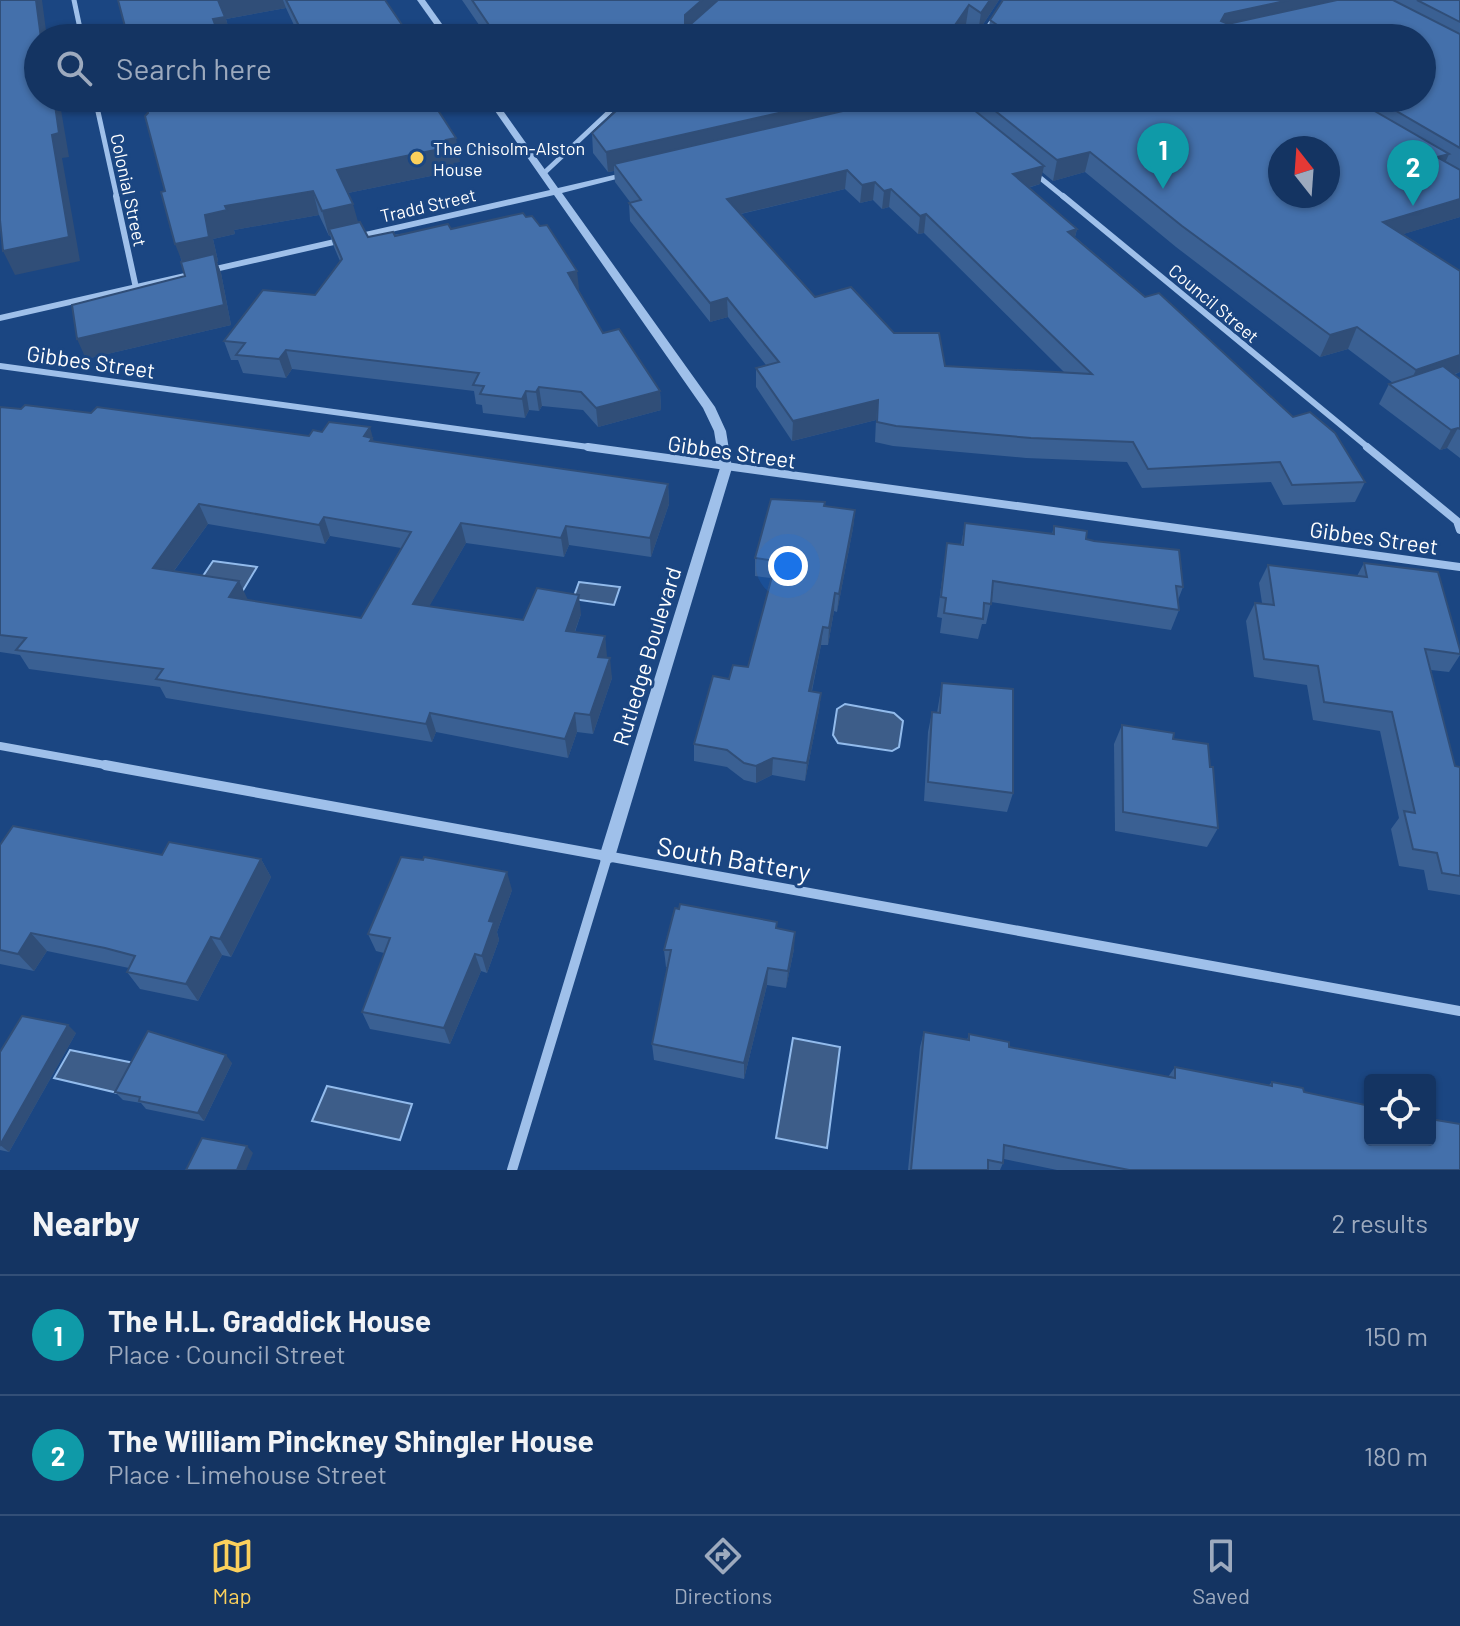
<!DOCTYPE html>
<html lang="en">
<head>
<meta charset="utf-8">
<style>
  :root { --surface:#143462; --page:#1d3c68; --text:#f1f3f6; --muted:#9daabe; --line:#334f77; --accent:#fbd05c }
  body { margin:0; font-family:Barlow,sans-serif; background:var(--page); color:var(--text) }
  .controls { position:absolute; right:24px; bottom:24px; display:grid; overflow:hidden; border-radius:8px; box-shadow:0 2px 6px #0004 }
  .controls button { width:72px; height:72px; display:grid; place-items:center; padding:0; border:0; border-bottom:2px solid var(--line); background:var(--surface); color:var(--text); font:40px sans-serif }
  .compass { position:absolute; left:1268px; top:136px; width:72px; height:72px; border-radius:50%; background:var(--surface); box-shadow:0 2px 6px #0004; rotate:343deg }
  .you { position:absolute; left:788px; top:566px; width:28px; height:28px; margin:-20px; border:6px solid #fff; border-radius:50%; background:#1a73e8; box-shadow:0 0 0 12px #1a73e833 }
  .badge { display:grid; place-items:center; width:52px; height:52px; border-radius:50%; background:var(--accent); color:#fff; font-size:26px; font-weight:700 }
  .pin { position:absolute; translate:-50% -66px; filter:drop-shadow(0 2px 4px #0008) }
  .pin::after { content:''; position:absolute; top:42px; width:28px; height:24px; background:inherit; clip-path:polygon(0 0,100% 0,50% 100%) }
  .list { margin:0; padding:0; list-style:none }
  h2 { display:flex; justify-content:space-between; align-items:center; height:104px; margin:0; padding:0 32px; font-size:34px }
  h2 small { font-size:26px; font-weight:400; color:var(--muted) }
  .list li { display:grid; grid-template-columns:52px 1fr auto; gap:24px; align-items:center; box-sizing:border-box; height:120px; padding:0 32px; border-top:2px solid var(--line) }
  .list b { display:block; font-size:30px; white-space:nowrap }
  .list p { margin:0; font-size:26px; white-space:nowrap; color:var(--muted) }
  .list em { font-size:26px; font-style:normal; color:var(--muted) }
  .icon { flex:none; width:44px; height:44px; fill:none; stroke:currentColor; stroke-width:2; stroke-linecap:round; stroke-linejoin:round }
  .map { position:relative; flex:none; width:1460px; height:1170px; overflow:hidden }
  .search { position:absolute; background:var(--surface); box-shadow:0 2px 6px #0004; left:24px; right:24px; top:24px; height:88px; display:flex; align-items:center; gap:20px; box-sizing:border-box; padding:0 28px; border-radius:44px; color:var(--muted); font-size:30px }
  .sheet { height:344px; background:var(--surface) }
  nav { display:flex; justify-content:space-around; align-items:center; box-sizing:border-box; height:112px; border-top:2px solid var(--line); background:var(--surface); font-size:22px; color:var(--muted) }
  nav a { display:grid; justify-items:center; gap:4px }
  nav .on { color:var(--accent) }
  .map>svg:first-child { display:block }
  .water { fill:#3d5d89; stroke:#92bbec; stroke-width:2 }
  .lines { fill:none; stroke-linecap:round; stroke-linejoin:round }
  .minor-far3 { stroke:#9fc0ea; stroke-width:5 }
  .minor-far2 { stroke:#9fc0ea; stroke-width:6 }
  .minor-far1 { stroke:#9fc0ea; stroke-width:8 }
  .minor { stroke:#9fc0ea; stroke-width:10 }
  .tertiary { fill:#9fc0ea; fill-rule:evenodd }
  .wall { fill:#3a6093; fill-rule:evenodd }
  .shaded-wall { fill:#304e78 }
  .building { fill:#4470ab; stroke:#304e78; stroke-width:2; fill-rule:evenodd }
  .poi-dot { fill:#fbd05c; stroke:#1b4682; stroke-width:3 }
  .labels { text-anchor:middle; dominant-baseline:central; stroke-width:6; stroke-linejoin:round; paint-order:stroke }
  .far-poi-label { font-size:18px; fill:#fff; stroke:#1b4682; text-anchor:start }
  .far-street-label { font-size:18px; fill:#fff; stroke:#1b4682 }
  .street-label { font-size:22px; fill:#fff; stroke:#1b4682 }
  .near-street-label { font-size:26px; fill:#fff; stroke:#1b4682 }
</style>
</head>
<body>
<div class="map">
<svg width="1460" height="1170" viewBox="0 0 1460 1170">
  <rect width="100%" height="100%" fill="#1b4682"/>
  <g class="water">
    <polygon points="213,561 257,567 242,592 201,579"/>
    <polygon points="579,582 620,587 614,605 573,599"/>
    <polygon points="845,704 894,713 903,721 899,747 892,751 838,743 833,735 837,709"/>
    <polygon points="793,1038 840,1047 827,1148 776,1138"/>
    <polygon points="70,1050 134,1063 118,1093 54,1078"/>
    <polygon points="327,1086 412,1104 400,1140 312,1121"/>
  </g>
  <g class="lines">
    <g class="minor-far3">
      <polyline points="74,0 82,38"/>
      <polyline points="981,38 1006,0"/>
      <polyline points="95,98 117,198"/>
      <polyline points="1033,172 1065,198"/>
      <polyline points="543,174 624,98"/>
    </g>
    <g class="minor-far2">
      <polyline points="116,196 136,288"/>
      <polyline points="1063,196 1370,449"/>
      <polyline points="0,366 603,449"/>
    </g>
    <g class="minor-far1">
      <polyline points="588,447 1460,567"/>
      <polyline points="1367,447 1457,521 1460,530"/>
      <polyline points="0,746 116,767"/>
    </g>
    <g class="minor">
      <polyline points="105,765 1460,1011"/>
      <polyline points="512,1170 607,857"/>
    </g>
    <g class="tertiary">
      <polygon points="417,0 425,0 452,38 444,38"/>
      <polygon points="486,98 494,98 558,188 631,171 636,174 562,193 715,407 726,431 732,468 615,857 613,862 607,864 601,862 599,857 720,468 714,431 703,408 554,195 0,321 0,315 550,190"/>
    </g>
  </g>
  <g class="wall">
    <polygon points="118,0 385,0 411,38 300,38 286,8 226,19 231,38 128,38"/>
    <polygon points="462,0 999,0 978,32 966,24 956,38 488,38"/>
    <path d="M 1003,0 L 1460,0 L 1460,169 L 1459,169 L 1460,170 L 1460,217 L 1403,234 L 1460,271 L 1460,372 L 1454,375 L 1460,379 L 1460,458 L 1447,448 L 1440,450 L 1379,404 L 1389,384 L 1393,383 L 1348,349 L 1320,357 L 1176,247 L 1085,172 L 1053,181 L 1042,172 L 1040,184 L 1028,188 L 1077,229 L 1075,237 L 1365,482 L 1355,502 L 1283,505 L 1271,482 L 1142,488 L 1127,462 L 1026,458 L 893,446 L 875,442 L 876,420 L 792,441 L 756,387 L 756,368 L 766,365 L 728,317 L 710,322 L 630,221 L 629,203 L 630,202 L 615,182 L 614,171 L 608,172 L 593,153 L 592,133 L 625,103 L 625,98 L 959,98 L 962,100 L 962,98 L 1422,98 L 1422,38 L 987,38 L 990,20 ZM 845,189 L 860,203 L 873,200 L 882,209 L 889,207 L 918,234 L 924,233 L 1065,373 L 945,366 L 894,333 L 815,297 L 741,214 Z"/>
    <polygon points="547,98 617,98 608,105 558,105"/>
    <polygon points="460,162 453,163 455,171 348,193 358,223 368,237 451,229 579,289 578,289 603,333 660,391 661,410 598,427 583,410 542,406 539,411 529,410 525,418 483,413 482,405 476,404 474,391 292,369 286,378 243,373 238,360 231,360 224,341 315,295 340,261 334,247 330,235 329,236 319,215 234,230 235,234 213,239 218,261 217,262 221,273 231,325 86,359 185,276 165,191"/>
    <path d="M 0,407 L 91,413 L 309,436 L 373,441 L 668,484 L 669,504 L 651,557 L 569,545 L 564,557 L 466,543 L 429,606 L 523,620 L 581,614 L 575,632 L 605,636 L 606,658 L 612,678 L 593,734 L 577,732 L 568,758 L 436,732 L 432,742 L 166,698 L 160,687 L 29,669 L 20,655 L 0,652 ZM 208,524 L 325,544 L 330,536 L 401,548 L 361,618 L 247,600 L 239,581 L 174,571 Z"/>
    <polygon points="824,506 855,510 853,528 837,612 834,611 828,645 821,645 812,691 821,693 819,710 805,781 772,775 756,783 744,780 727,767 694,761 694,744 729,679 748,667 771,578 755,576 755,558"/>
    <polygon points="965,523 1052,534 1054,526 1086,539 1183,587 1178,600 1179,610 1171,630 991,602 986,624 982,624 978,639 940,633 942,618 937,617 947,543 961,545"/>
    <polygon points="1364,563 1460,650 1460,655 1449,672 1431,670 1455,766 1460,767 1460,895 1428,890 1424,870 1399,866 1391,829 1399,818 1380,731 1313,720 1307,685 1254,677 1246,621 1255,603 1262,603 1259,583 1268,565 1357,576"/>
    <polygon points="942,683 1013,793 1007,812 924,801 928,732 932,712 937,713"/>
    <polygon points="1122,725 1173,739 1210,767 1218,828 1207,847 1115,831 1114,744"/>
    <polygon points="0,845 162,855 261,859 271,877 231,957 222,955 198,1001 140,989 127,972 129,968 47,951 34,971 0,964"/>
    <polygon points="512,890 497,932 499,940 487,973 481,971 450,1044 370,1029 362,1012 384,953 376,951 368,934"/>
    <polygon points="777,928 794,949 786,988 767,985 744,1079 654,1060 652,1044 667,967 666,967 664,950"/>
    <polygon points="924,1032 967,1040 969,1034 1009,1047 1168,1077 1175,1067 1269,1085 1272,1082 1304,1092 1460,1170 1057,1170 1004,1159 1003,1163 1000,1170 908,1170 920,1047"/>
    <polygon points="76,1033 9,1152 0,1150 0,1052"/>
    <polygon points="232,1063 204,1121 146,1109 141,1103 123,1100 115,1092"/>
  </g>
  <g class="shaded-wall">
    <polygon points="36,0 42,0 47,38 41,38"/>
    <polygon points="218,0 283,0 286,8 226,19 231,38 219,38 213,19"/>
    <polygon points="702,0 722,0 685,34 685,15"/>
    <polygon points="990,0 999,0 978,32 981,13"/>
    <polygon points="1289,0 1368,0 1220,33 1221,21 1225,14"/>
    <polygon points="969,5 966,24 956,38 946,38"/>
    <polygon points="493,31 497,31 498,38 494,38"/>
    <polygon points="54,98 59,98 69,157 62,158 80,261 15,275 3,251 52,135"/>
    <polygon points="608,98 617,98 608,105"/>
    <polygon points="845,98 915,98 614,164 614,171 608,172 606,152"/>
    <polygon points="456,138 460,162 453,163 455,171 343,194 337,170"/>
    <polygon points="1090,152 1085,172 1053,181 1057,160"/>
    <polygon points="1449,154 1440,174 1437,157"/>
    <polygon points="1044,166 1040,184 1009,193 1013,174"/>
    <polygon points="847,170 845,189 727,217 727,199"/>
    <polygon points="875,182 873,200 860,203 862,185"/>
    <polygon points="891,189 889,207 882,209 884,191"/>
    <polygon points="313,191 319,215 234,230 235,234 213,239 218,261 217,262 221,273 231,325 86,359 77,339 224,305 185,269 175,244 205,215 225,206"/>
    <polygon points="1460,199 1460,217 1374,243 1383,222"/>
    <polygon points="353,204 360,229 329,229 330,235 329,236 322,211"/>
    <polygon points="926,214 924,233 918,234 920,216"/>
    <polygon points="1077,229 1072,248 1068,232"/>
    <polygon points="577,271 579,289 570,291 568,273"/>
    <polygon points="727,298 728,317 710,322 710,303"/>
    <polygon points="1357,327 1348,349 1320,357 1330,335"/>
    <polygon points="286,350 292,369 286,378 279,359"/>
    <polygon points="1460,355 1460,372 1405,392 1416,370"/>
    <polygon points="539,387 542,406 539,411 536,392"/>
    <polygon points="526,391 529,410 525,418 522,399"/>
    <polygon points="660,391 661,410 598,427 596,408"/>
    <polygon points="878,400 876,420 792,441 793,421"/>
    <polygon points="370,427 378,457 364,436"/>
    <polygon points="1458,428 1447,448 1440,450 1451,430"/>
    <polygon points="668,484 669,504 651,557 650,538"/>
    <polygon points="199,504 208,524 162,587 153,568"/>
    <polygon points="855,510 853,528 837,612 839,594"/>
    <polygon points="324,517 330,536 325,544 319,525"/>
    <polygon points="461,523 466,543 419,624 413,604"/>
    <polygon points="566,526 569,545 564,557 561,538"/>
    <polygon points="239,581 248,600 229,597"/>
    <polygon points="835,593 834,611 828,645 829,628"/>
    <polygon points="579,595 581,614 568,650 566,631"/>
    <polygon points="823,627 821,645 808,708 809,691"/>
    <polygon points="605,636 607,656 601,676 598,657"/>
    <polygon points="610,658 612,678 593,734 590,715"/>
    <polygon points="821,693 819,710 805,781 807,763"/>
    <polygon points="430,713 436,732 432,742 426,724"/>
    <polygon points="575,713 577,732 568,758 565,739"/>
    <polygon points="773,758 772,775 756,783 756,766"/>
    <polygon points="261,859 271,877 231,957 220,939"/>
    <polygon points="507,872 512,890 497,932 499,940 487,973 482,956 489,921"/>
    <polygon points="795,932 794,949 786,988 788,971"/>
    <polygon points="31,933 47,951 34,971 18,954"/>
    <polygon points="211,937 222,955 198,1001 186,984"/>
    <polygon points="475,954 481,971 450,1044 444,1028"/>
    <polygon points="768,968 767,985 744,1079 744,1063"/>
    <polygon points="68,1025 76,1033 9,1152 0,1145"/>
    <polygon points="226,1055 232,1063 204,1121 198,1113"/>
    <polygon points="247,1146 253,1153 246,1170 237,1170"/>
  </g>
  <g class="building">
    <polygon points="0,0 36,0 41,38 38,38 38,98 54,98 59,133 52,135 69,237 3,251 0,220"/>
    <polygon points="118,0 218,0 225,17 213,19 220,38 128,38"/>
    <polygon points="286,0 385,0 411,38 305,38"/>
    <polygon points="472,0 702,0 685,15 685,23 692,23 718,0 990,0 981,13 969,5 946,38 502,38 497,31 493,31"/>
    <polygon points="1003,0 1289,0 1225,14 1221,21 1228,24 1337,0 1393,0 1460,34 1460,148 1374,98 1422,98 1422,38 1016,38 990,20"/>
    <polygon points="1417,0 1460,0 1460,22"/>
    <polygon points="144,98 430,98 456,138 446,140 450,147 337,170 353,204 322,211 313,191 225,206 227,210 205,215 209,237 175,244 161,192 165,191 145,116 148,113"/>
    <polygon points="630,98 845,98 606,152 592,133"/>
    <path d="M 899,98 L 905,98 L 903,100 L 915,98 L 959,98 L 1044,166 L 1013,174 L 1077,229 L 1068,232 L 1145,297 L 1159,293 L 1293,417 L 1310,412 L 1335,433 L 1365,482 L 1292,485 L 1280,462 L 1148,469 L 1133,442 L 1031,438 L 896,426 L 877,422 L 878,400 L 793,421 L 756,368 L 779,362 L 727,298 L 710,303 L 629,203 L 641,200 L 614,164 ZM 847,170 L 862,185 L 875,182 L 884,191 L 891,189 L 920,216 L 926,214 L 1092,374 L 945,366 L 939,333 L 894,333 L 851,287 L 815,297 L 727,199 Z"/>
    <path d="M 979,98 L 1352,98 L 1449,154 L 1437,157 L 1460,170 L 1460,199 L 1383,222 L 1460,271 L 1460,355 L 1416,370 L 1357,327 L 1330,335 L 1182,226 L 1090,152 L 1057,160 ZM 1280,148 L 1328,148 L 1328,196 L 1280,196 Z"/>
    <polygon points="523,213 526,217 532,216 540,226 547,225 577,271 568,273 603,333 619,329 660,391 596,408 581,392 539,387 536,392 526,391 522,399 480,394 484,386 473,385 479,373 286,350 279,359 236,355 245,343 224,341 263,290 315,295 342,259 329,229 360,222 368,237 393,232 395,236 448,224 451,229"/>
    <polygon points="214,254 224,305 77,339 72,305 185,276 181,262"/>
    <polygon points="1443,366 1460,379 1460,429 1458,428 1451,430 1389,384"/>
    <path d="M 25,405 L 91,413 L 97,407 L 309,436 L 313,430 L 322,432 L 329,422 L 370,427 L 364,436 L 372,438 L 370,441 L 668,484 L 650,538 L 566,526 L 561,538 L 461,523 L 413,604 L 523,620 L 537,588 L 579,595 L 566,631 L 605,636 L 598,657 L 610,658 L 590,715 L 575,713 L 565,739 L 430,713 L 426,724 L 156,679 L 163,669 L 16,650 L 26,638 L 0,635 L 0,407 L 21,409 ZM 199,504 L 319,525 L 324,517 L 411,532 L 361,618 L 229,597 L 239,581 L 153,568 Z"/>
    <polygon points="771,499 825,502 824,506 855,510 839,594 835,593 829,628 823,627 809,691 821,693 807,763 773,758 756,766 744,763 727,750 694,744 713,676 729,679 733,665 748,667 776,561 755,558"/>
    <polygon points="965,523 1054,534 1054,526 1087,531 1086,539 1094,541 1179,550 1183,587 1176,586 1179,610 993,581 991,604 984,603 983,619 944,613 946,598 941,597 947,543 963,545"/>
    <polygon points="1364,563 1438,572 1460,650 1460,654 1425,649 1455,766 1460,767 1460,876 1442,873 1437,853 1413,849 1404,811 1415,813 1392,712 1324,702 1318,666 1264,659 1255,603 1274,605 1268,565 1367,577"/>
    <polygon points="942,683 1013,689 1013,793 928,782 932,712 940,713"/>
    <polygon points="1122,725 1174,733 1173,739 1208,744 1210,767 1213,767 1218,828 1123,812"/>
    <polygon points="13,826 162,855 169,842 261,859 220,939 211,937 186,984 127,972 135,956 105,948 31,933 18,954 0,950 0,845"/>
    <polygon points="401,857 423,860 424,857 507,872 489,921 494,922 482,956 475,954 444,1028 362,1012 390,938 368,934"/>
    <polygon points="680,904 777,922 776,928 795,932 788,971 768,968 744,1063 652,1044 671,950 664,950 675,908 679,909"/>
    <polygon points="22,1016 68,1025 0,1145 0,1052"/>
    <polygon points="148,1031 226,1055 198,1113 139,1101 140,1097 115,1092"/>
    <polygon points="924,1032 969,1040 969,1034 1009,1042 1009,1047 1175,1078 1175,1067 1272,1086 1272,1082 1303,1088 1304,1092 1370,1106 1370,1140 1430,1140 1430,1119 1460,1124 1460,1170 1129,1170 1004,1145 1003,1163 988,1160 988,1170 911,1170"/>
    <polygon points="202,1138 247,1146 237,1170 186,1170"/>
  </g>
  <circle class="poi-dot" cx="417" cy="158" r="8"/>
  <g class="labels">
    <g class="far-poi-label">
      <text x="433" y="148">The Chisolm-Alston<tspan x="433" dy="21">House</tspan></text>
    </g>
    <g class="far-street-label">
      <text transform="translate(129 190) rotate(78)">Colonial Street</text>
      <text transform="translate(428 205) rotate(-13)">Tradd Street</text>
      <text transform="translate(1214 303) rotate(40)">Council Street</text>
    </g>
    <g class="street-label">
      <text transform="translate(91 361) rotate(8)">Gibbes Street</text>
      <text transform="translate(732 451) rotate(8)">Gibbes Street</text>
      <text transform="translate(1374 537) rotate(8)">Gibbes Street</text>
      <text transform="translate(646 656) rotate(-73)">Rutledge Boulevard</text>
    </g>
    <g class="near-street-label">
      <text transform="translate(734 858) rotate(10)">South Battery</text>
    </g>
  </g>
</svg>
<div class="controls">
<button><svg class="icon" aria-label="locate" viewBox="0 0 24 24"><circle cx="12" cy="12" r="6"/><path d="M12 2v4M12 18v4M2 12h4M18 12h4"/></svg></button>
</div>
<svg class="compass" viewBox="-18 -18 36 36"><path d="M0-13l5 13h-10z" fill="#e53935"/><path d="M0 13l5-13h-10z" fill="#9daabe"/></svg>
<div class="you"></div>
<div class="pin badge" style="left:1163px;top:189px;background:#0f9aa8">1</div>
<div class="pin badge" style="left:1413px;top:206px;background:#0f9aa8">2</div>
<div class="search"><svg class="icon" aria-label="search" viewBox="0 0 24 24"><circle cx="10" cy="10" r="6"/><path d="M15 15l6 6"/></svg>Search here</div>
</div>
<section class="sheet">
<h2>Nearby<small>2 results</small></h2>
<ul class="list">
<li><span class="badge" style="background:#0f9aa8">1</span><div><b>The H.L. Graddick House</b><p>Place · Council Street</p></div><em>150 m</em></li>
<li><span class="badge" style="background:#0f9aa8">2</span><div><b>The William Pinckney Shingler House</b><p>Place · Limehouse Street</p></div><em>180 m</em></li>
</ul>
</section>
<nav>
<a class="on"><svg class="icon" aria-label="map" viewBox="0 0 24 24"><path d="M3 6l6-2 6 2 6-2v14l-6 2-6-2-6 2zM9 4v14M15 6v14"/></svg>Map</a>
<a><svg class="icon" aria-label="directions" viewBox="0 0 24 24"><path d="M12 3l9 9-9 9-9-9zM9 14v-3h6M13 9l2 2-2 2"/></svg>Directions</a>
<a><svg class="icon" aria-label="saved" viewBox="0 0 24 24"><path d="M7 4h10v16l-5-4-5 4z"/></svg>Saved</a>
</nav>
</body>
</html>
